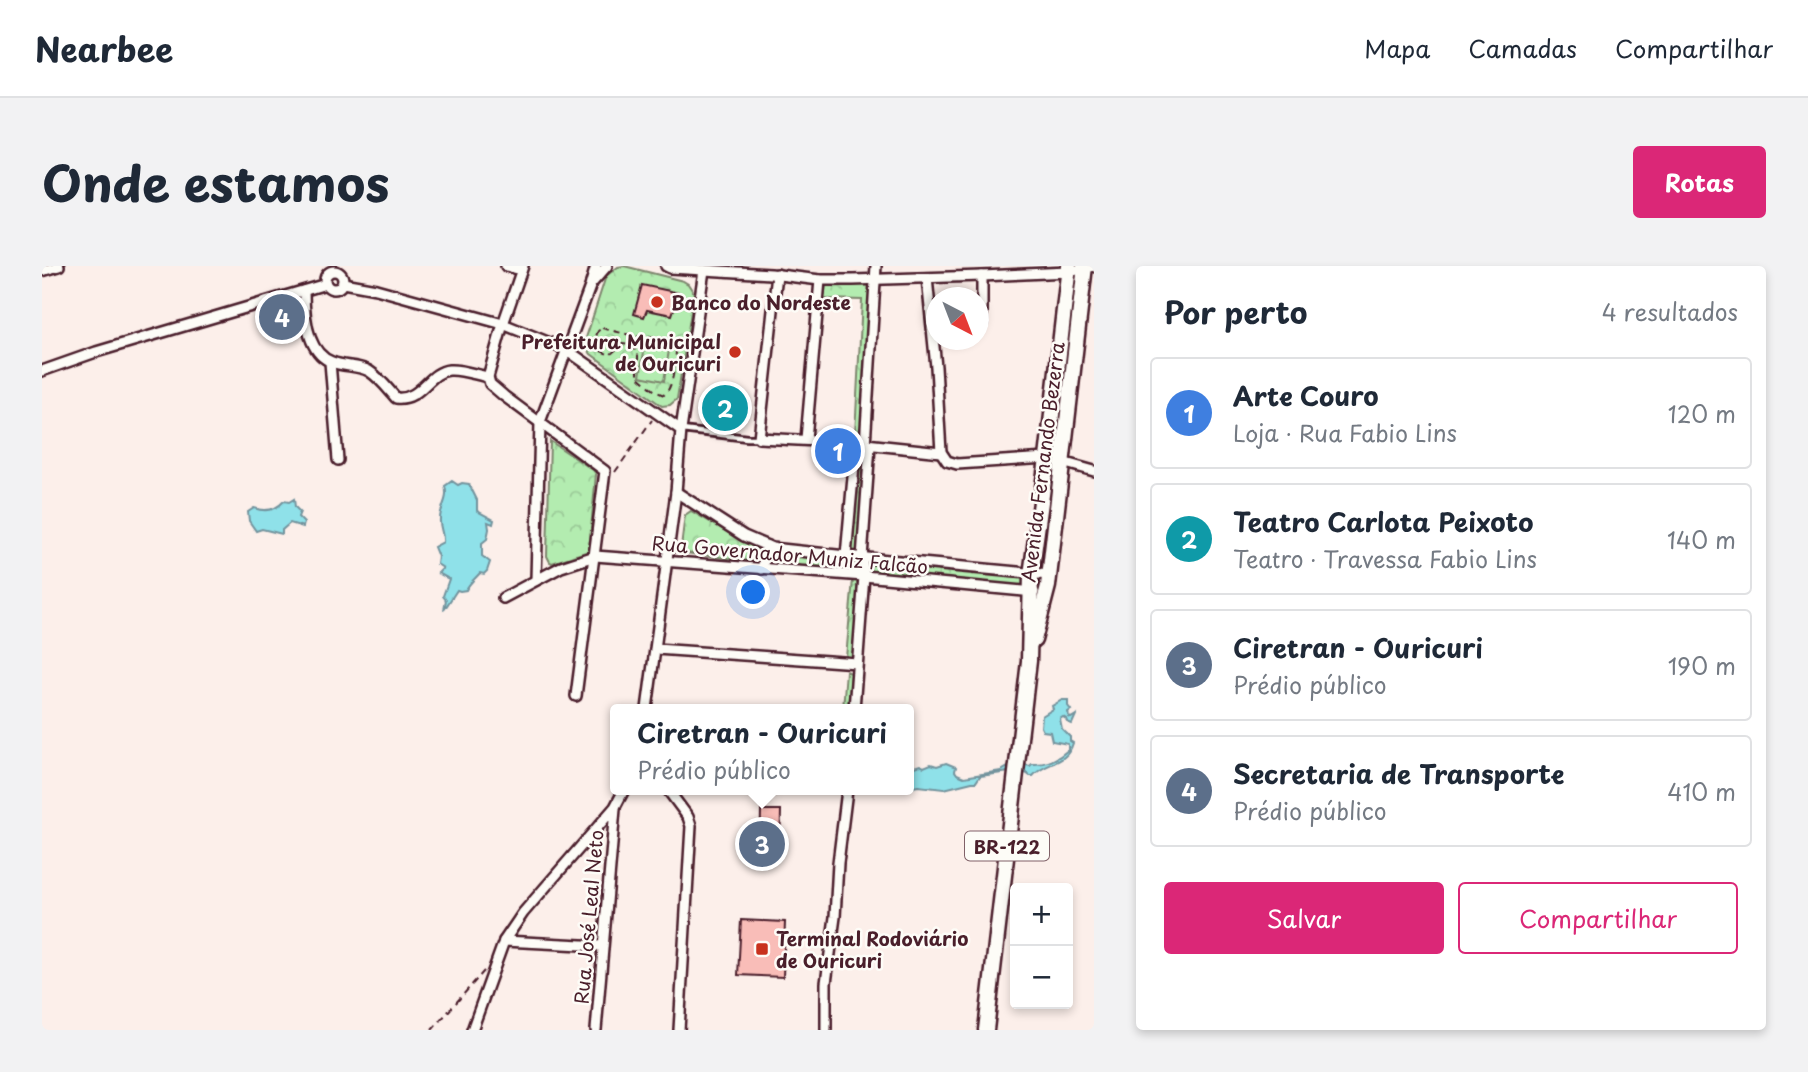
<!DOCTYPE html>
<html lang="pt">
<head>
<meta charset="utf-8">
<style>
  :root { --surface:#fff; --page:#f2f2f3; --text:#1f2937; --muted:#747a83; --line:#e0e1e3; --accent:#db2777 }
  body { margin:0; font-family:"Playpen Sans",sans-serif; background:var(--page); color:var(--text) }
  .controls { position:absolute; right:21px; bottom:21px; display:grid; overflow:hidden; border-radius:7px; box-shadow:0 4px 10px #0003 }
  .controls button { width:63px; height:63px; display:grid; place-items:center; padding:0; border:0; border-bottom:2px solid var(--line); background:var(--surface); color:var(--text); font:35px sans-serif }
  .compass { position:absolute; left:884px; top:21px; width:63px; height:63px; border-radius:50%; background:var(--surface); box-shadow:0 4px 10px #0003; rotate:138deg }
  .you { position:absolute; left:712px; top:327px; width:24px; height:24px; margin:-18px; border:5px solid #fff; border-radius:50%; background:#1a73e8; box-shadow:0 0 0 10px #1a73e833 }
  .badge { display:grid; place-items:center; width:46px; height:46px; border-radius:50%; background:var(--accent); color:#fff; font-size:23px; font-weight:700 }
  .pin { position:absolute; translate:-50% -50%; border:4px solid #fff; box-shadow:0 2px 7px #0006 }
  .popup { position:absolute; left:568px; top:438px; width:304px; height:91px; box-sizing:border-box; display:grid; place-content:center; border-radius:7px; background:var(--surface); filter:drop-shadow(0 2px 5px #0005); font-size:23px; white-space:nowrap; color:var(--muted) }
  .popup b { font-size:26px; color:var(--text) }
  .popup::after { content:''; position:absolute; left:50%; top:100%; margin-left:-14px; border:14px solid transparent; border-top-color:var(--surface) }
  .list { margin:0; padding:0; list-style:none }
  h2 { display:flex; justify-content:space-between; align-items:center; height:91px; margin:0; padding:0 28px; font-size:30px }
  h2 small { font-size:23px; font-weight:400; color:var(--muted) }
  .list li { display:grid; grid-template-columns:46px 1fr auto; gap:21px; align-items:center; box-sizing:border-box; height:112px; margin:0 14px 14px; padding:0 14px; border:2px solid var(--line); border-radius:7px }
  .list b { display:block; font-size:26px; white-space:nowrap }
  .list p { margin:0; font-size:23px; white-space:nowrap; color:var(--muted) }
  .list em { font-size:23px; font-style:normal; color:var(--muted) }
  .actions { display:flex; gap:14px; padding:21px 28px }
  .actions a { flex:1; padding:16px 0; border:2px solid var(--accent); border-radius:7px; text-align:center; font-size:24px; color:var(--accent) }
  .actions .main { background:var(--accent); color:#fff }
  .map { position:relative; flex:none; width:1052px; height:764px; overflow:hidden; border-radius:7px }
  header { display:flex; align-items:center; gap:42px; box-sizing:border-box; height:98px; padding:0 35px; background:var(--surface); border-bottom:2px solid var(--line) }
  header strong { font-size:33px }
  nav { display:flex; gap:38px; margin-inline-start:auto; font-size:24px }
  .intro { display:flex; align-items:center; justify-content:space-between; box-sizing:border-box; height:168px; padding:0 42px }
  h1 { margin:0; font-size:49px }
  .button { padding:18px 32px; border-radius:7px; background:var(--accent); color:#fff; font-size:24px; font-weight:700 }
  main { display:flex; gap:42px; padding:0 42px }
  aside { flex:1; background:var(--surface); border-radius:7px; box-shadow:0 4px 10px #0003 }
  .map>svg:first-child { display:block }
  .park { fill:url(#park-crowns); stroke:#7e866e; stroke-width:2 }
  .pitch { fill:#b3ecb0; stroke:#7e866e; stroke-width:2 }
  .water { fill:#8fe1e9; stroke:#73939d; stroke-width:2 }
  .building { fill:#f9bdb8; stroke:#4a1f2b; stroke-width:2 }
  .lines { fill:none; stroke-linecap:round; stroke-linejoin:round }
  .service-casing { stroke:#4a1f2b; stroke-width:10 }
  .minor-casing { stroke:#4a1f2b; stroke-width:14 }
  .primary-casing { stroke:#4a1f2b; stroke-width:19 }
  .path { stroke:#4a1f2b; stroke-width:2; stroke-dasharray:7 5; stroke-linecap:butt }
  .service { stroke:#fdfcf7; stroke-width:4.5 }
  .minor { stroke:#fdfcf7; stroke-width:9 }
  .primary { stroke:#fdfcf7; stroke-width:14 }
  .poi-dot { fill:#c8321e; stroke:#fdfcf7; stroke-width:2.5 }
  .labels { text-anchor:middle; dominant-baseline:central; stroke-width:5; stroke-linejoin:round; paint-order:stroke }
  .shield { fill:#fdfcf7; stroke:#806168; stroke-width:2 }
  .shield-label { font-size:18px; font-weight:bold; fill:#4a1f2b }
  .poi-label { font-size:19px; font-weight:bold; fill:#4a1f2b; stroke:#fdfcf7; text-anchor:start }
  .street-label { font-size:19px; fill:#4a1f2b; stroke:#fdfcf7 }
</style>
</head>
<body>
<header>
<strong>Nearbee</strong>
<nav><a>Mapa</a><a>Camadas</a><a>Compartilhar</a></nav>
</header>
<div class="intro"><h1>Onde estamos</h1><a class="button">Rotas</a></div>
<main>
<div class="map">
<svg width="1052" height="764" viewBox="0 0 1052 764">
  <defs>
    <pattern id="park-crowns" width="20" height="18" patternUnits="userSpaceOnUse" patternTransform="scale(1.75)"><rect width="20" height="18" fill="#b3ecb0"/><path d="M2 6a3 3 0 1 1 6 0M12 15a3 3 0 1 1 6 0" fill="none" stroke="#9bca98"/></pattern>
  </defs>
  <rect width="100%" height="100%" fill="#fcefea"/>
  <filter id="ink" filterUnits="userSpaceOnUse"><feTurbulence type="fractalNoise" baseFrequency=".0143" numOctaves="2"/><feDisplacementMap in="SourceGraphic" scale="14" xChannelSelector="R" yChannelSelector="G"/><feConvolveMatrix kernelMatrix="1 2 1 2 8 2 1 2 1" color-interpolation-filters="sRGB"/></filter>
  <g filter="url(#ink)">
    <g class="park">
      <polygon points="582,0 641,15 646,18 652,27 635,133 628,139 620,140 549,88 545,82 543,75 564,10 576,1"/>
      <polygon points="1032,0 1040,0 1002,301 999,303 995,301"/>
      <polygon points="784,18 830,19 821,174 808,173 813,168 820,34 782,33"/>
      <polygon points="508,175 551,204 554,208 547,285 510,297 508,296 505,290"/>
      <polygon points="820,182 824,184 817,285 816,288 809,285 816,186"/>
      <polygon points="649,245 715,283 716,290 709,295 643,287 639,281 643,249"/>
      <polygon points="732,288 811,296 816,300 816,304 811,307 730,299 727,292"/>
      <polygon points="829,297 986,312 985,322 828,306"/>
      <polygon points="811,313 819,314 812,393 804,392"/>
      <polygon points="804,405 809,407 806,443 801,443"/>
    </g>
    <polygon class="pitch" points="604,74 628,78 622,115 598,110"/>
    <g class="water">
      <path d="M 410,215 L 416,219 L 420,217 L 427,218 L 435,234 L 435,245 L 452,254 L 451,258 L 446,256 L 447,263 L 445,273 L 440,277 L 440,290 L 448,296 L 445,305 L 442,308 L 438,307 C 433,313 427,317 424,324 L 418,325 L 415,324 L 402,344 L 404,334 L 401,330 L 407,313 L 396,307 L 401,302 L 395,298 L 396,291 L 392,281 L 401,276 C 402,268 397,261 398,253 C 398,240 407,235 403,220 Z"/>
      <path d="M 252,233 L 253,241 L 258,246 L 256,251 L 262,257 L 261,261 L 248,257 L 240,264 L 240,268 L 220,263 L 214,265 L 207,255 L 206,246 L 212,242 C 223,246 234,244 242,235 L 247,236 Z"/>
      <path d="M 1020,434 L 1026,434 L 1026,440 L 1029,444 L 1026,446 L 1027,451 L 1029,452 L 1034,449 L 1030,458 L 1025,456 L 1024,453 L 1021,451 L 1018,453 L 1020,463 L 1028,471 L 1028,475 L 1031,477 C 1024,500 1004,495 991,510 L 988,510 L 984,507 L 979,509 L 980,498 L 988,500 L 990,498 C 1004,499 1016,493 1026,484 L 1026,478 L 1010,475 L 1008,466 L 1001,465 L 999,461 L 1000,450 L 1011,443 L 1010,440 Z"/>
      <polygon points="904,497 914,501 913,505 915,508 922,511 959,505 968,500 967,506 938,510 934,516 930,516 902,523 876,520 867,522 867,501 872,501 878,499 882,501 889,498 895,500"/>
    </g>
    <g class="building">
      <polygon points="600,19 637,27 630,49 605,44 602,51 592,48"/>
      <polygon points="247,43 246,54 233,57 232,47"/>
      <polygon points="668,130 702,135 699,150 666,144"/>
      <polygon points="719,544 739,544 738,588 718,588"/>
      <polygon points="699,654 743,656 741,711 696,709"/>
    </g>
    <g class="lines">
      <g class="service-casing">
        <polyline id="service" points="640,164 705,172 717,172"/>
      </g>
      <g class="minor-casing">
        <g id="minor">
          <polyline points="464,0 479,4"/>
          <polyline points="481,0 461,58 446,111 448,118 462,130 563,205 534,430"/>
          <polyline points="624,0 628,2 729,8 778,14 811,14 940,10 1026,6 1052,0"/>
          <polyline points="0,5 17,0"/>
          <circle cx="292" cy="14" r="9"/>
          <polyline points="735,8 717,172 814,177 899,186"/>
          <polyline points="940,10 940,57"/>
          <polyline points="885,12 894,101 899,186 905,195 915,198 1005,192"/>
          <polyline points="301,17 334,23 461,58 525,84 639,164"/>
          <polyline points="549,17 554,0"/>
          <path d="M 262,25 C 262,47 264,87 290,96 C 302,101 316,99 327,105 C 338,112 346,123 354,132 C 379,135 386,106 407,104 C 420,103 434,109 446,111"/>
          <polyline points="288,96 296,194"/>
          <polyline points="0,105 54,86 284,18"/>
          <polyline points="764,173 778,14"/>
          <polyline points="823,179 834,0"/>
          <polyline points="1020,196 1052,205"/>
          <polyline points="634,226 702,270 730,282 804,290 1007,309"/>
          <polyline points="804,290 814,177"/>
          <polyline points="720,303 725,280"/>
          <polyline points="494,314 498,156 549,18 565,0"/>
          <polyline points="461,332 519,301 553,290 822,310 992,326"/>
          <polyline points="614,383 815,397"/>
          <polyline points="605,443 634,226 639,164 662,4"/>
          <polyline points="812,443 822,310 820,292 828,180"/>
          <polyline points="626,524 646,551 649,560 637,764"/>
          <polyline points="462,675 560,680"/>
          <polyline points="430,764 462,675 481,647 573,541 582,524"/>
          <polyline points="554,764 573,543"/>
          <polyline points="784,764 784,717 793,651 796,597 805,524"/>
        </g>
      </g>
      <g class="primary-casing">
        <g id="primary">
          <polyline points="992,374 1006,320 1043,0"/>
          <polyline points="944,764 987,395 989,309 1005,192 1027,0"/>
        </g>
      </g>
      <g class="path">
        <path d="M 560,62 L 592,70 L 634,74 L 635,76 C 633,91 633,120 622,129 L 613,125 L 596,110 L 596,88 L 590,79 L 580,78 L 568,89 L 557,84 L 553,73 L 556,65 Z"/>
        <polyline points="573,206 610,154"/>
        <polyline points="390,764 442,705"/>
      </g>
      <use href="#service" class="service"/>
      <use href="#minor" class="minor"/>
      <use href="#primary" class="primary"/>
    </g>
  </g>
  <g class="poi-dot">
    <circle cx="615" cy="36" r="7"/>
    <circle cx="693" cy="86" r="7"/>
    <rect x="713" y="676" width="14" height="14" rx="3.5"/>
  </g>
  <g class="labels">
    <rect class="shield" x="923" y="565.5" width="84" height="29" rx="5"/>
    <g class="shield-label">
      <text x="965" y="580">BR-122</text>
    </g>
    <g class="poi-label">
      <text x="629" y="36">Banco do Nordeste</text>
      <text x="679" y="75" text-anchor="end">Prefeitura Municipal<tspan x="679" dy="22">de Ouricuri</tspan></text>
      <text x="734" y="672">Terminal Rodoviário<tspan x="734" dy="22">de Ouricuri</tspan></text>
    </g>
    <g class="street-label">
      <text transform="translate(1000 196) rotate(-83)">Avenida Fernando Bezerra</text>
      <text transform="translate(748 288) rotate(5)">Rua Governador Muniz Falcão</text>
      <text transform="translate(546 651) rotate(-85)">Rua José Leal Neto</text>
    </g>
  </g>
</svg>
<div class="controls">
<button>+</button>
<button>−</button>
</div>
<svg class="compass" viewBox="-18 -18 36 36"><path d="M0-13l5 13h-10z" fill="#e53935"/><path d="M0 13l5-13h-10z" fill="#747a83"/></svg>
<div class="you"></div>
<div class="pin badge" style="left:796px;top:185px;background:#3f7fe0">1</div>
<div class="pin badge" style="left:683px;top:142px;background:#0f9aa8">2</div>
<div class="pin badge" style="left:720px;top:578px;background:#5c6f8a">3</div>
<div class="popup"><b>Ciretran - Ouricuri</b>Prédio público</div>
<div class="pin badge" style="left:240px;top:51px;background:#5c6f8a">4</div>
</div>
<aside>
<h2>Por perto<small>4 resultados</small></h2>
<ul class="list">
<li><span class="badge" style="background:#3f7fe0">1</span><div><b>Arte Couro</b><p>Loja · Rua Fabio Lins</p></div><em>120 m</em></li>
<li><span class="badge" style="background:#0f9aa8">2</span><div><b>Teatro Carlota Peixoto</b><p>Teatro · Travessa Fabio Lins</p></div><em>140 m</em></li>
<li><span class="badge" style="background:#5c6f8a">3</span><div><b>Ciretran - Ouricuri</b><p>Prédio público</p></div><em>190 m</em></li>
<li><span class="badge" style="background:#5c6f8a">4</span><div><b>Secretaria de Transporte</b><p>Prédio público</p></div><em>410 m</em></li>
</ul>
<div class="actions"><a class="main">Salvar</a><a>Compartilhar</a></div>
</aside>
</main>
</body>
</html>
